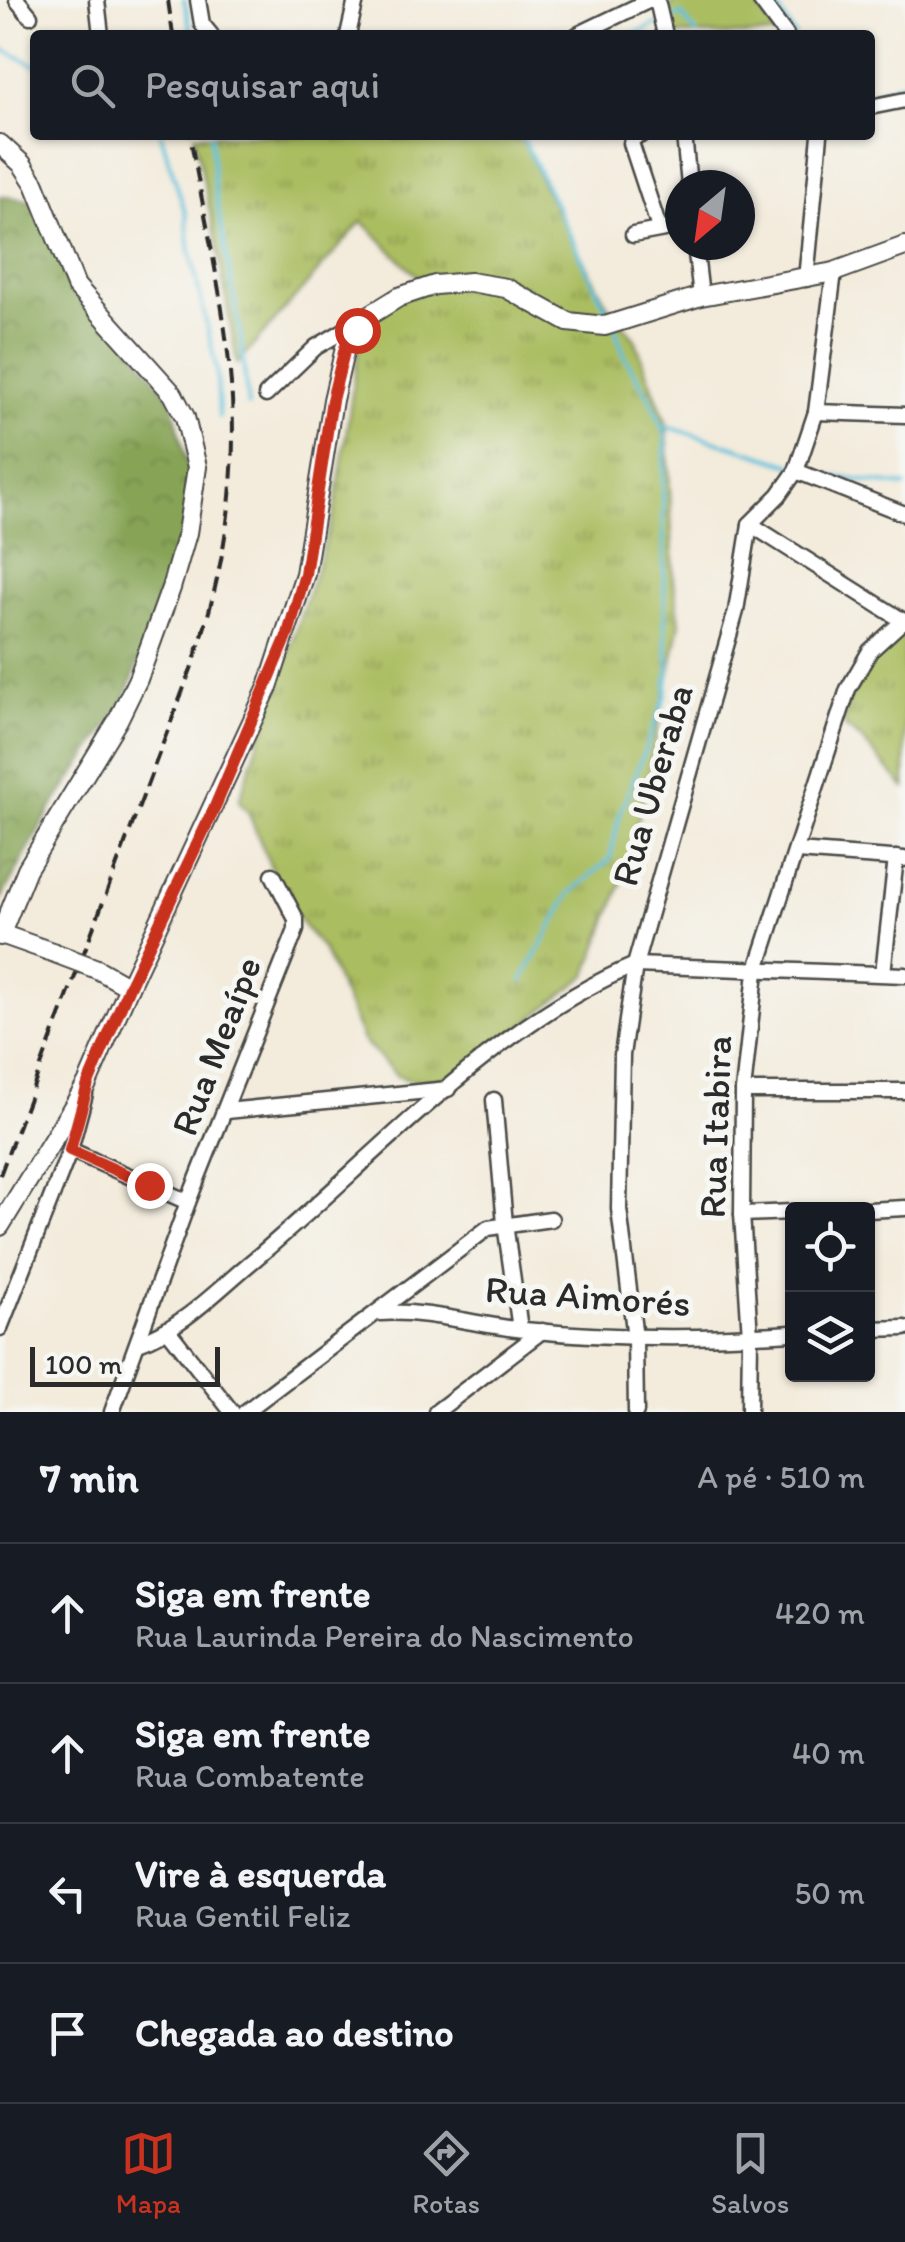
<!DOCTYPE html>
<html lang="pt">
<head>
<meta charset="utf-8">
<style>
  :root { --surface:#171b24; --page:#242831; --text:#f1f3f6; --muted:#9ea1a6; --line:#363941; --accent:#c8321e }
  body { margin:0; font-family:Itim,sans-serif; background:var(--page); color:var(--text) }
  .controls { position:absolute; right:30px; bottom:30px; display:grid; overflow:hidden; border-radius:10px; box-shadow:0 2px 8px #0004 }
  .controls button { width:90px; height:90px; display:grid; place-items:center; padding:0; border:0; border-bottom:2px solid var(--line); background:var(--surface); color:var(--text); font:50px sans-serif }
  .compass { position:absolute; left:665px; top:170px; width:90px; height:90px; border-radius:50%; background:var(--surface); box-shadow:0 2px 8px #0004; rotate:209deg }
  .scale { position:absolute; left:30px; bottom:25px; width:190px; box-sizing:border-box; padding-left:10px; border:5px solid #2b2b2b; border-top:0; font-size:28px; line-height:35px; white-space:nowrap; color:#2b2b2b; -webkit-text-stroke:8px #f6f6f2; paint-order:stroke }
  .stop { position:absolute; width:30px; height:30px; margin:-22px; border:8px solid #c8321e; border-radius:50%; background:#fff }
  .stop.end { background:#c8321e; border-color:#fff; box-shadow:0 2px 10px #0008 }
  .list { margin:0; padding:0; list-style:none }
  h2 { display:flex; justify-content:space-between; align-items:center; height:130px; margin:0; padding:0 40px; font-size:42px }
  h2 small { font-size:32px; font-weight:400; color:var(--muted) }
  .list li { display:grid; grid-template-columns:65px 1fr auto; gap:30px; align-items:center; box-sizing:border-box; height:140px; padding:0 40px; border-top:2px solid var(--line) }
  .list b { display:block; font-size:38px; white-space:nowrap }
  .list p { margin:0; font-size:32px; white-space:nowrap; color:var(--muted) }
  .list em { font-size:32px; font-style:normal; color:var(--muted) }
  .icon { flex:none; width:55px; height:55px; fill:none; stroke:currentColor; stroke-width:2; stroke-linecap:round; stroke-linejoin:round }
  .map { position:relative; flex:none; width:905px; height:1412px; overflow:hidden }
  .search { position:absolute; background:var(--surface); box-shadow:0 2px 8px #0004; left:30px; right:30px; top:30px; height:110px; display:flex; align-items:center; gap:25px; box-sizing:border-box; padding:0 35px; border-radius:10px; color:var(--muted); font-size:38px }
  .sheet { height:690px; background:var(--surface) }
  nav { display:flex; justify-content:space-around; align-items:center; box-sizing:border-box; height:140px; border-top:2px solid var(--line); background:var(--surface); font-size:28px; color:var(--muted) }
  nav a { display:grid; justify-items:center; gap:5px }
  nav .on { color:var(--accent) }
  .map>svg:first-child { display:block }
  .grass { fill:url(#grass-tufts); stroke:#6a7446; stroke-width:2.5 }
  .forest { fill:url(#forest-crowns); stroke:#596840; stroke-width:2.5 }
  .park { fill:#aabd60; stroke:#6a7446; stroke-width:2.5 }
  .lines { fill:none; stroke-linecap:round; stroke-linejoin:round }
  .stream { stroke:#5ec1dc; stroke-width:4 }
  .minor-casing { stroke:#494845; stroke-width:19 }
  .tertiary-casing { stroke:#494845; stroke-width:22 }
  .minor { stroke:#fff; stroke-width:14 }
  .tertiary { stroke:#fff; stroke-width:18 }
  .rail { stroke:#2b2b2b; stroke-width:4; stroke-dasharray:15 8; stroke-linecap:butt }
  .tertiary-bridge-casing { stroke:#494845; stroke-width:22; stroke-linecap:butt }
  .tertiary-bridge { stroke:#fff; stroke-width:18 }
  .route { stroke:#c8321e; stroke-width:12 }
  .labels { text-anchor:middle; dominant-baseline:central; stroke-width:10; stroke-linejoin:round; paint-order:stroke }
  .street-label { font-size:38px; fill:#2b2b2b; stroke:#f6f6f2 }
</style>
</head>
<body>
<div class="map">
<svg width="905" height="1412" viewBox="0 0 905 1412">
  <defs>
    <pattern id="grass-tufts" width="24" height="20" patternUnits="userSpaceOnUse" patternTransform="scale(2.5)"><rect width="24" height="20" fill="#aabd60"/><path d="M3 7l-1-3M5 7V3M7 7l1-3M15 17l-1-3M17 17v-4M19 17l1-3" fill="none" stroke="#8b9a4f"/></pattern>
    <pattern id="forest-crowns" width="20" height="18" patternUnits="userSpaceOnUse" patternTransform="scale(2.5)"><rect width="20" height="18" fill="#87a456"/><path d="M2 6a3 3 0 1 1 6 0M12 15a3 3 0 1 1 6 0" fill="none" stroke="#6f8647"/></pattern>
  </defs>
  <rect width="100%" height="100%" fill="#f6f6f2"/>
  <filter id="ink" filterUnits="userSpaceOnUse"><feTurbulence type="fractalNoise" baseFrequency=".01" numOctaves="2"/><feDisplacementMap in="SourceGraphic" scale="20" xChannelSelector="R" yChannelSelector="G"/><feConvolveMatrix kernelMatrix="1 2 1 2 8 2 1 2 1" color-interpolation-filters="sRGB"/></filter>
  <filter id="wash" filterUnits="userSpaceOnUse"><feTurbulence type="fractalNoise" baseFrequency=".0048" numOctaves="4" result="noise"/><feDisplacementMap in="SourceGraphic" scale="40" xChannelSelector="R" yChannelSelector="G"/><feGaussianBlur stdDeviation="2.25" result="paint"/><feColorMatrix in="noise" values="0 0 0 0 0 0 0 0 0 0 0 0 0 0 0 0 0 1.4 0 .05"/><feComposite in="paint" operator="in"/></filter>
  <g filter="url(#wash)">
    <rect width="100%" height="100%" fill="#f3ebdb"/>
    <g class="grass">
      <polygon points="194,135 521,135 542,183 608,306 635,339 667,425 674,581 680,623 641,809 623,879 587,975 458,1077 412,1081 397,1076 363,1040 324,951 301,922 276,880 248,812 239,801 334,515 362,325 381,306 420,279 362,221 237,364 218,250"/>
      <path d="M 905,620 L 905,788 L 859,737 L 845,727 C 839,693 885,645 905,620 Z"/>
    </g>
    <polygon class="forest" points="0,196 36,201 52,240 172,401 197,506 123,704 52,807 0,901"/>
    <polygon class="park" points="675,0 754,0 778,35 672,35 667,14"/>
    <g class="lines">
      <g class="stream">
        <polyline points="184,0 192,35"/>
        <polyline points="772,0 795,35"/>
        <polyline points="668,20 681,14 697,35"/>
        <polyline points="632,35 659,23"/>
        <polyline points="0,48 35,65"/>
        <polyline points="870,93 905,82"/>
        <polyline points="161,135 186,215 189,246 217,371 219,417"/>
        <polyline points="211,135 214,186 240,332 248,406"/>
        <polyline points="521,135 611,319"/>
        <polyline points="663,425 792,465"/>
        <polyline points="825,476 905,486"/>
        <polyline points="522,981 570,893 610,859 619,817 666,695 669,665 665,634 663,485 666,437 652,402 625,357 615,328"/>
      </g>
    </g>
  </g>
  <g filter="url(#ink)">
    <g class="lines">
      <g class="minor-casing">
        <g id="minor">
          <polyline points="17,0 30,16"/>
          <polyline points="97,0 101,35"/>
          <polyline points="198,0 202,24 211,35"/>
          <polyline points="657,0 665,35"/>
          <polyline points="760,0 786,35"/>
          <polyline points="348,35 356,0"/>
          <polyline points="577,35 650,0"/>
          <polyline points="870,107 905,100"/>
          <polyline points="641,135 633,138 631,143 659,228"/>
          <polyline points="684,135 689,185"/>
          <polyline points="633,235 680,226"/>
          <polyline points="695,245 701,296"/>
          <polyline points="806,279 820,135"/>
          <polyline points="266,395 316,347 364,319"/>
          <polyline points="816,412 905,415"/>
          <polyline points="796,471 905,514"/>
          <polyline points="750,524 905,622"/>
          <polyline points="797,851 904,859"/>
          <polyline points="883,973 896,858"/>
          <polyline points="743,1091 905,1091"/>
          <polyline points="494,1100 505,1224 520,1329"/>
          <polyline points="226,1111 448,1089"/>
          <polyline points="70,1150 188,1202"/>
          <polyline points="868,1210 905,1208"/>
          <polyline points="742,1214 792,1212"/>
          <path d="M 380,1313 C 429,1310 476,1325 524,1330 C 614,1339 703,1339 792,1333"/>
          <polyline points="0,1328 70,1150 85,1094"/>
          <polyline points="868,1329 905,1328"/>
          <polyline points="168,1330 232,1412"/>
          <path d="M 138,1343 C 183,1328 219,1288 255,1259 C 373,1160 492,1025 635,965 L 905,975"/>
          <polyline points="112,1412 188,1202 296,930 296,919 273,875"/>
          <polyline points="245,1412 488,1228 551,1219"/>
          <polyline points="436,1412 542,1331"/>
          <polyline points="636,1412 635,1338 619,1209 622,1055 635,965 736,611 750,524 779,495 796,471 816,412 834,272"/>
          <polyline points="749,1412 750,1336 742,1214 743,1091 756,972 848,689 870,651 903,621"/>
        </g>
      </g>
      <g class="tertiary-casing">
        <g id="tertiary">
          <polyline points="0,144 22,164 35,184 76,286 173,394 185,417 197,467 187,533 171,588 138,679 118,720 27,869 0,936"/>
          <polyline points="1,934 52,952"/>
          <polyline points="97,969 129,987"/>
          <polyline points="0,1226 87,1084 129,987 268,687 305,574 333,400 345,348 365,318 399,297 435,285 470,282 506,288 568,322 605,326 701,296 834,272 905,246"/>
        </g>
      </g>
      <use href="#minor" class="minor"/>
      <use href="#tertiary" class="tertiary"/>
      <g class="rail">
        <polyline points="168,0 173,35"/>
        <path d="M 0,1175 L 191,669 C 222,582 237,492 232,399 C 227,311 205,222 190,135"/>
      </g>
      <g class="tertiary-bridge-casing">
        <polyline id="tertiary-bridge" points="52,952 97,969"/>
      </g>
      <use href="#tertiary-bridge" class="tertiary-bridge"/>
    </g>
  </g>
  <g class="lines" filter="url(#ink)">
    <polyline class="route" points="149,1185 70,1150 88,1084 129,987 214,809 288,634 305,574 332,400 345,348 357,330"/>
  </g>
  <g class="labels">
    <g class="street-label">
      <text transform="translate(652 785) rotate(-74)">Rua Uberaba</text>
      <text transform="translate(216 1046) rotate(-69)">Rua Meaípe</text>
      <text transform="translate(715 1127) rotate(-88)">Rua Itabira</text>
      <text transform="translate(588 1296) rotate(4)">Rua Aimorés</text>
    </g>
  </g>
</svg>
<div class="controls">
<button><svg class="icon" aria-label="locate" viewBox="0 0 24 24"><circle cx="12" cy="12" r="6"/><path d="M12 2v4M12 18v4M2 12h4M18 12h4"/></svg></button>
<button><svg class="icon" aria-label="layers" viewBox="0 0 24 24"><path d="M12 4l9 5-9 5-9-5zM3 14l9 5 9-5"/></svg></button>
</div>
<svg class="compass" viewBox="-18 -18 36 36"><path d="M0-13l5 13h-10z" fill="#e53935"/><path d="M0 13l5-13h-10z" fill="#9ea1a6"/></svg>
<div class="scale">100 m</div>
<div class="stop" style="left:357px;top:330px"></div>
<div class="stop end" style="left:149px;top:1185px"></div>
<div class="search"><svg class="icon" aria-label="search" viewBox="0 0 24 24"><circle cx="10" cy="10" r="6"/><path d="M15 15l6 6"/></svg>Pesquisar aqui</div>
</div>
<section class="sheet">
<h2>7 min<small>A pé · 510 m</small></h2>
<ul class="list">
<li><svg class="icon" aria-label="ahead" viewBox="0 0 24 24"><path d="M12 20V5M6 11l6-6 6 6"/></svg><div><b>Siga em frente</b><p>Rua Laurinda Pereira do Nascimento</p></div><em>420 m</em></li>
<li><svg class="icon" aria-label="ahead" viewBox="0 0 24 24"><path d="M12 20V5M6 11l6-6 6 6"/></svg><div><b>Siga em frente</b><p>Rua Combatente</p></div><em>40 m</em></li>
<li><svg class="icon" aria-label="left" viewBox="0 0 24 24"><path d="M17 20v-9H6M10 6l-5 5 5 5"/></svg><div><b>Vire à esquerda</b><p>Rua Gentil Feliz</p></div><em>50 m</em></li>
<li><svg class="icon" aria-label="arrive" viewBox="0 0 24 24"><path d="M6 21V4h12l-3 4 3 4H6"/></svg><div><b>Chegada ao destino</b></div></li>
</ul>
</section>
<nav>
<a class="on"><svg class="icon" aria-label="map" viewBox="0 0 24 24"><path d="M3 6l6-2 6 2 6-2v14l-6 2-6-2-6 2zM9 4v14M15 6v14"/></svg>Mapa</a>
<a><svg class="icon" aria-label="directions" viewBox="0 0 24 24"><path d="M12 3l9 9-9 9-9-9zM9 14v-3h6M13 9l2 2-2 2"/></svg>Rotas</a>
<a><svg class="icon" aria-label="saved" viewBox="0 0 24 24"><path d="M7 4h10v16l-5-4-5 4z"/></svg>Salvos</a>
</nav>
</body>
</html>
